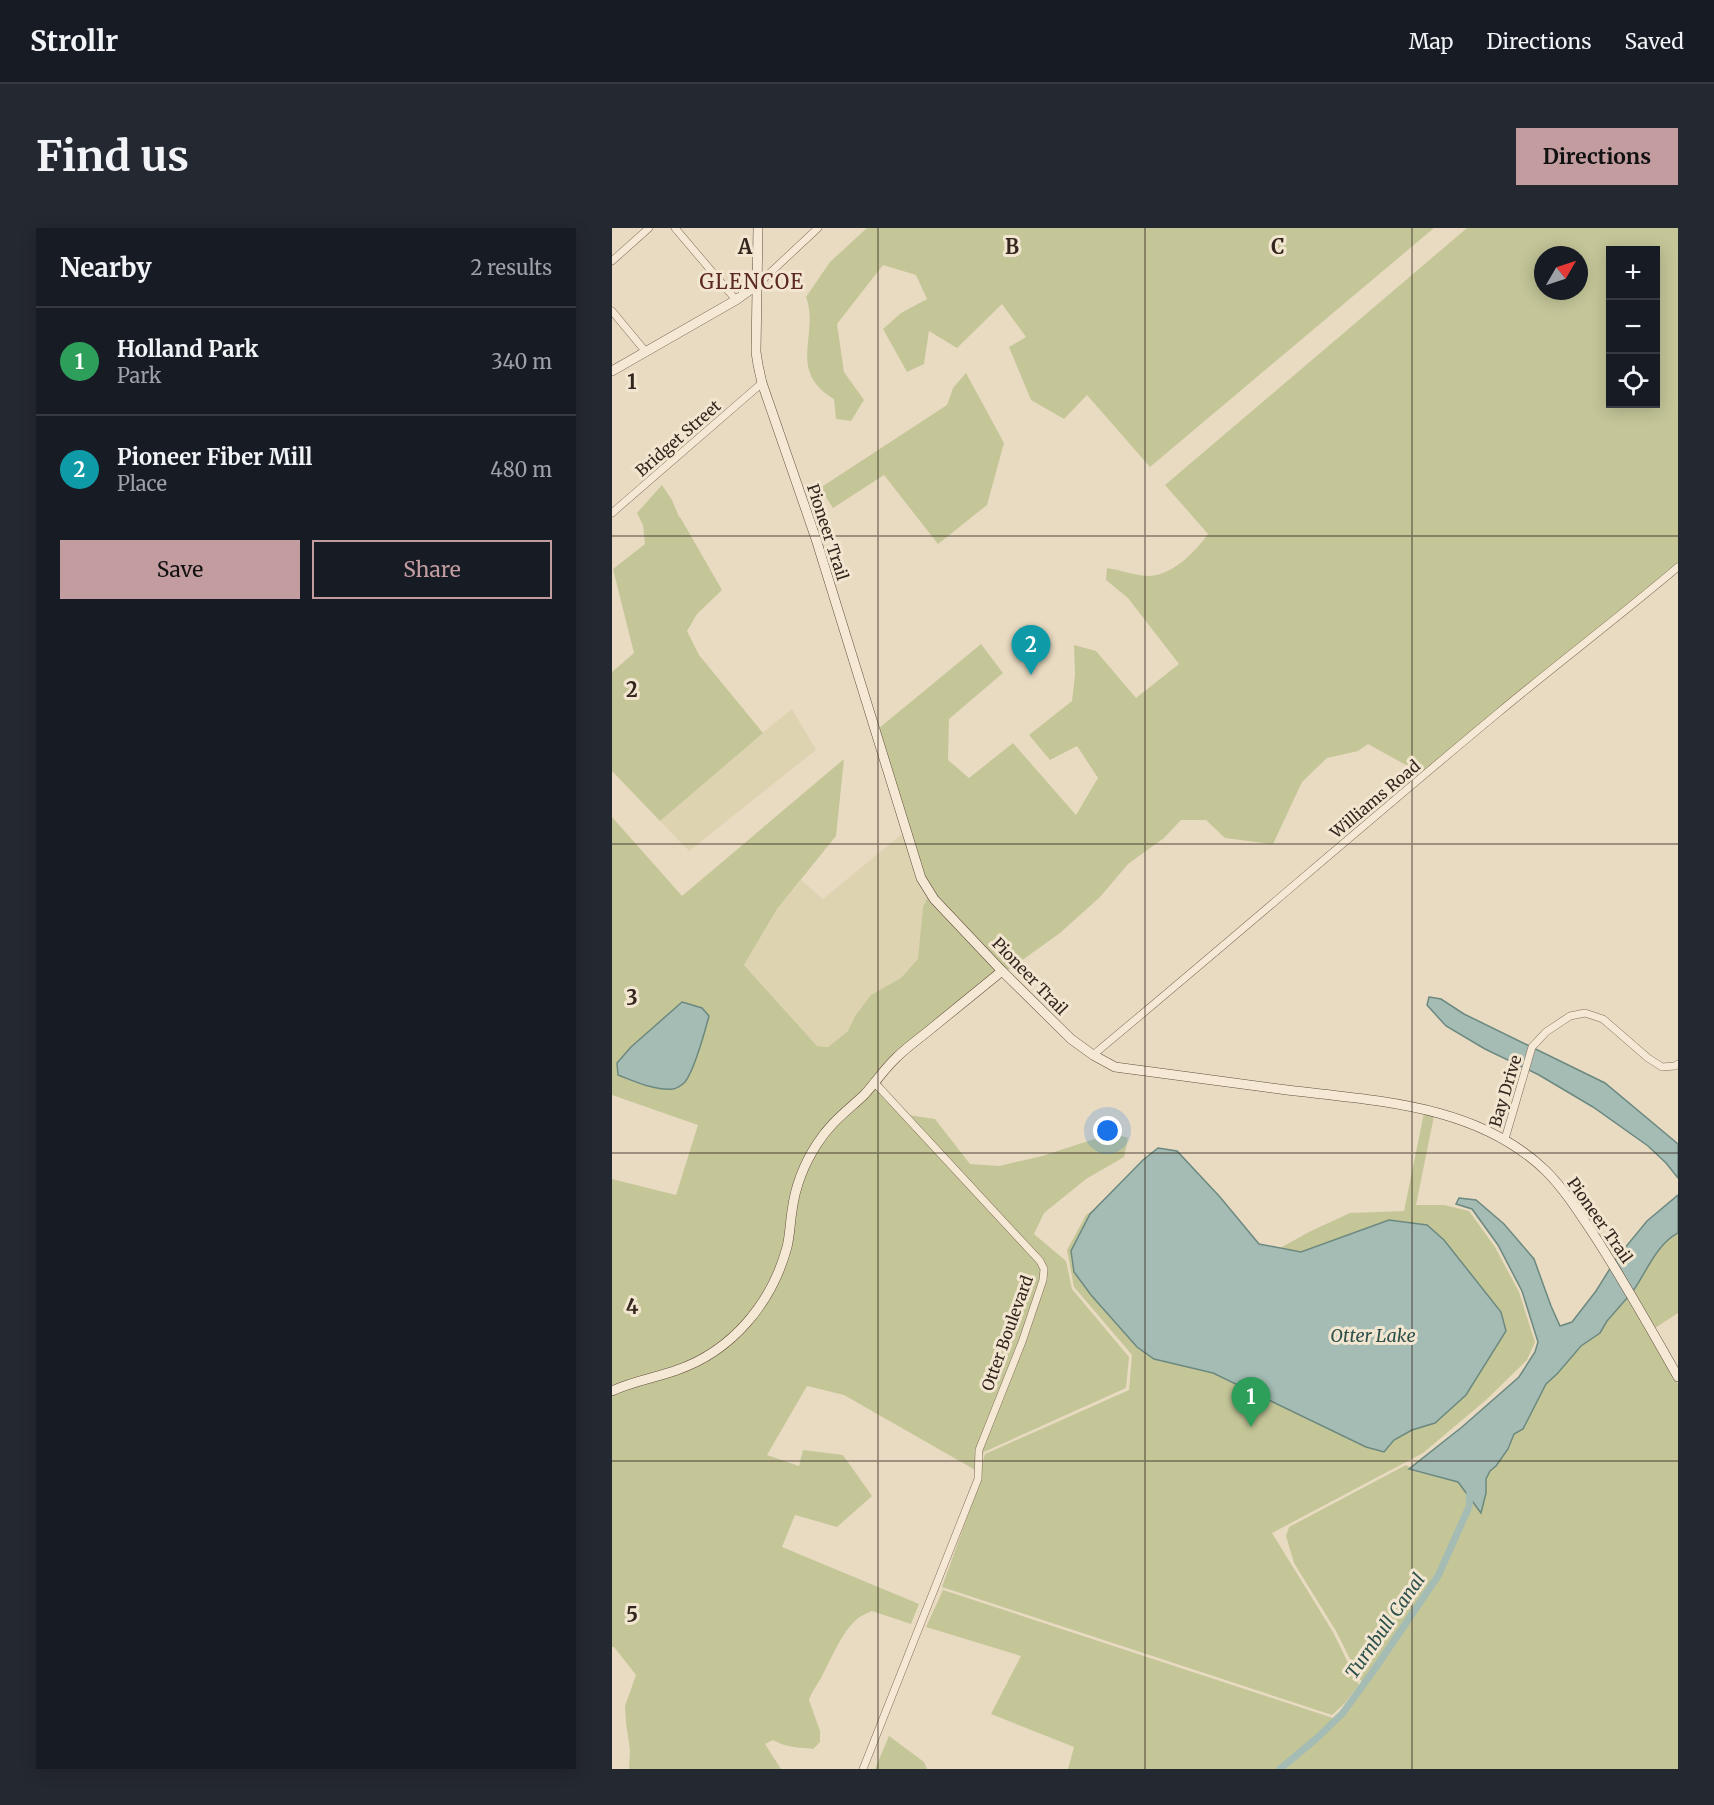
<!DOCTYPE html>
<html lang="en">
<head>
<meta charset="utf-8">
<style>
  :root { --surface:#171b24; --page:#242831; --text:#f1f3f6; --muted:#9ea1a6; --line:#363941; --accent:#c39ca0 }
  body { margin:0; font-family:Merriweather,serif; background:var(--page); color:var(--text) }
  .controls { position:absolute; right:18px; top:18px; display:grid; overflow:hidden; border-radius:0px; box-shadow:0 3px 15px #0003 }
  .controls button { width:54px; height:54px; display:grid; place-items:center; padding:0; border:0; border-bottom:2px solid var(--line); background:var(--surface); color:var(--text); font:30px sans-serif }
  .compass { position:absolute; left:922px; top:18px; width:54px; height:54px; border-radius:50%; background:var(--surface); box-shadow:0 3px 15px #0003; rotate:51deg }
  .you { position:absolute; left:496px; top:903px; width:21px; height:21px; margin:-15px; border:4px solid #fff; border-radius:50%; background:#1a73e8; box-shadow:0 0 0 9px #1a73e833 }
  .badge { display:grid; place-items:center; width:39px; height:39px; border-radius:50%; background:var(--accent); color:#fff; font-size:20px; font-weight:700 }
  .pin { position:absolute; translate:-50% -50px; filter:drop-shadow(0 2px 3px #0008) }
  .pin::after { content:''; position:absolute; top:32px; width:21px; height:18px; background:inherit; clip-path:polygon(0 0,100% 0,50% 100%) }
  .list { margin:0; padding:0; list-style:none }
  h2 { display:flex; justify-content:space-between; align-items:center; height:78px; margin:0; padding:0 24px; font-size:26px }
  h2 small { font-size:20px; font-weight:400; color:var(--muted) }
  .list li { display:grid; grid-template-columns:39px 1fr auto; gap:18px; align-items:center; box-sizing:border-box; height:108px; padding:0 24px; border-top:2px solid var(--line) }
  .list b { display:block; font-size:22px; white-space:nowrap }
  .list p { margin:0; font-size:20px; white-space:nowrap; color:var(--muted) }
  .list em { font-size:20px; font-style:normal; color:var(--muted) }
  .actions { display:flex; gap:12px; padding:18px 24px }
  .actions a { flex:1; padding:14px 0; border:2px solid var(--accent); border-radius:0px; text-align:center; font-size:21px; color:var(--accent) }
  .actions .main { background:var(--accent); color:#111 }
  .icon { flex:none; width:33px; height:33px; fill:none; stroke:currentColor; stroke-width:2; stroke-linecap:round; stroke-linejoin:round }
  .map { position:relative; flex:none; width:1066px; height:1541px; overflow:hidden; border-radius:0px }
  header { display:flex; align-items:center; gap:36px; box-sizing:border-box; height:84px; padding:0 30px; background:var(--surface); border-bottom:2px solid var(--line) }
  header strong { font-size:28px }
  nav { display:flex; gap:33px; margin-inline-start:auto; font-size:21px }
  .intro { display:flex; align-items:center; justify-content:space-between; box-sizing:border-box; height:144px; padding:0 36px }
  h1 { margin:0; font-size:42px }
  .button { padding:15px 27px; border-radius:0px; background:var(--accent); color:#111; font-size:21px; font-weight:700 }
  main { display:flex; gap:36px; padding:0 36px }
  aside { flex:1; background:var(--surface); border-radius:0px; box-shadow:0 3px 15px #0003 }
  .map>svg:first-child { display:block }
  .farmland { fill:#ded3b1 }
  .green { fill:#c4c698; fill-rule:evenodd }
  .water { fill:#a4bcb4; stroke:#6c8980; stroke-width:1.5 }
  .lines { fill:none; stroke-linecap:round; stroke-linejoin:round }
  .canal { stroke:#a4bcb4; stroke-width:7 }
  .street-casing { stroke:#826d5b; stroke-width:8 }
  .secondary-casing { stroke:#634e3e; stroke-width:10 }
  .street { stroke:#f5e9d5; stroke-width:7 }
  .secondary { stroke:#f5e9d5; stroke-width:9 }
  .grid { fill:none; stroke:#33261e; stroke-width:1.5; stroke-opacity:0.55 }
  .labels { text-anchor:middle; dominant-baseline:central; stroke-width:6; stroke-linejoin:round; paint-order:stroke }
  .street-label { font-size:16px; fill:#33261e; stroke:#f2e6d1 }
  .water-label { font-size:18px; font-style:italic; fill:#2f514c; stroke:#f2e6d1 }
  .quarter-label { font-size:20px; letter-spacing:1.5px; fill:#5b2921; stroke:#f2e6d1 }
  .grid-label { font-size:20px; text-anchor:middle; font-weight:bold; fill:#33261e; stroke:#f2e6d1; stroke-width:6; stroke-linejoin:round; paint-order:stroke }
</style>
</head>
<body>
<header>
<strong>Strollr</strong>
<nav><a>Map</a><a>Directions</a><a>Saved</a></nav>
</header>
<div class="intro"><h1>Find us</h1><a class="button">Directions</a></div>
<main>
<aside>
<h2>Nearby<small>2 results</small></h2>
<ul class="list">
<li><span class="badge" style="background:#2e9e5b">1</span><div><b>Holland Park</b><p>Park</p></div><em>340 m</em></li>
<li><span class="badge" style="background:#0f9aa8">2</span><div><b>Pioneer Fiber Mill</b><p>Place</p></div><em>480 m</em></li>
</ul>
<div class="actions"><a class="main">Save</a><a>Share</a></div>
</aside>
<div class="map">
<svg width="1066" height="1541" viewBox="0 0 1066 1541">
  <rect width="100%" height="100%" fill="#e9dbc2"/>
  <g class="farmland">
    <polygon points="180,481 204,522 77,623 48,593 129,522"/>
    <polygon points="291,605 316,668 311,679 307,731 289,750 280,756 243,788 236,803 217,819 205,818 132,737 165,681 189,652 211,671"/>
  </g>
  <g class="green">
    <path d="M 255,0 L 822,0 L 538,239 L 475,167 L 452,191 L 419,172 L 397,119 L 414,109 L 390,76 L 345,120 L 317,103 L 312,136 L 295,144 L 271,101 L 289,85 L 315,71 L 304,47 L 271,37 L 225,96 L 232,144 L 252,172 L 239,193 L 224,191 L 222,171 C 174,143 208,106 194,69 L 218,34 Z"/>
    <path d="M 855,0 L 1066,0 L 1066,338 L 814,547 L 803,539 L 792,536 L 756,516 L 746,523 L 715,530 L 690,554 L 661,616 L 613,610 L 594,592 L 569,592 L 552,610 L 516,636 L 488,669 L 448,705 L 395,743 L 325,669 L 313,649 L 266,501 L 369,416 L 391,445 L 337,491 L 336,532 L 357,550 L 401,515 L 464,587 L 486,550 L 465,518 L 438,532 L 417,507 L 460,473 L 463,447 L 462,417 L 484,423 L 524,470 L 567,436 L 516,370 L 494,352 L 495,340 C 509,342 524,348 537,348 C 561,347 583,324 596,306 L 553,257 ZM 999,22 L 1044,22 L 1044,176 L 999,176 ZM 931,27 L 967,27 L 967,63 L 931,63 Z"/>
    <polygon points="354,145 392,215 375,277 326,316 272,247 221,280 208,260 335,177 341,160"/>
    <polygon points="50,257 60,272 67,289 68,289 110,362 85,386 75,403 87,427 151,505 48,593 0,543 0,444 22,425 1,341 33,316 31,297 25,285"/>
    <path d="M 232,531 L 224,608 L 165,681 L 132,737 L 205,818 L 216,819 L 236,803 L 243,788 L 259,767 L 289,750 L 306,731 L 311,679 L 316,668 L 385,743 L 228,883 L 204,912 L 172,1017 L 159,1054 L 138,1087 L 115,1110 L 84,1131 L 0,1159 L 0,951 L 64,967 L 86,897 L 0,867 L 0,589 L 70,668 ZM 70,774 L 63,861 L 28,856 L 19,819 Z"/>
    <path d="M 269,852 L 272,863 L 296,887 L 323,891 L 358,936 L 387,938 L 430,928 L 501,905 L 516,910 L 512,929 L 474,951 L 432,985 L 422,1006 L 454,1033 L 460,1061 L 517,1129 L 514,1160 L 372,1224 L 365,1243 L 232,1167 L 195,1158 L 155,1227 L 187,1238 L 191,1222 L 231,1227 L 260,1268 L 225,1299 L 183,1287 L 170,1319 L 307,1376 L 299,1396 L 260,1383 C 253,1386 246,1389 241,1395 C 229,1407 218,1433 210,1448 C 206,1456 200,1463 197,1472 L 208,1503 L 208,1514 L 201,1521 C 186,1519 174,1520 161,1512 L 153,1516 L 169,1541 L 17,1541 L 18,1522 L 14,1495 L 13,1478 L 24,1447 L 2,1419 L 0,1419 L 0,1167 L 18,1159 L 47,1151 L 129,1106 L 144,1090 L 154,1076 L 183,986 L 189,957 L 201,929 L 221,899 Z"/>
    <polygon points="812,885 822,888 804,977 832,977 857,983 883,1019 907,1064 923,1114 915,1132 874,1172 811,1225 660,1305 721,1404 747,1457 733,1475 720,1487 330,1359 357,1284 373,1226 517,1162 520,1127 462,1059 455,1022 474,987 555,930 646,1032 699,1003 738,985 792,983"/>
    <path d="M 1066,1005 L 1066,1085 L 1043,1100 L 1021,1063 C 1035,1043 1044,1017 1066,1005 Z"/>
    <polygon points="1016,1069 1066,1156 1066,1541 456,1541 462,1519 379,1486 409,1428 314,1399 331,1362 721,1490 735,1477 750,1458 750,1455 724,1403 682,1335 674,1308 677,1299 794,1237 799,1240 798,1242 846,1254 869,1284 874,1265 874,1251 878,1243 884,1238 896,1221 902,1206 911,1201 934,1156 945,1146 969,1118 988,1105 995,1093"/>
    <polygon points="277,1508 312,1534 315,1541 263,1541"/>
  </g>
  <g class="water">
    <polygon points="817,769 829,771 852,786 993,855 1066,916 1066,950 1054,935 1036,918 981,879 927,847 873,821 834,798 815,777"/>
    <path d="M 70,774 L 90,780 L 97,788 C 93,803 82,842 73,854 C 70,857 64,861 61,861 C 43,863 22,853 6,847 L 5,835 L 19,819 Z"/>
    <polygon points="546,920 565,923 608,969 647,1016 689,1024 777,992 815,997 832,1012 889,1084 894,1103 854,1167 823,1195 800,1202 782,1212 772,1224 754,1219 601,1145 542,1131 525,1119 479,1067 462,1044 459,1023 478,986 531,932"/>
    <path d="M 1066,967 L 1066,1005 C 1044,1017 1035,1043 1021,1063 L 1003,1032 L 1035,993 Z"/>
    <polygon points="847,970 864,972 892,996 922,1031 939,1078 948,1098 960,1094 984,1063 999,1039 1016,1069 995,1093 988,1105 969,1118 945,1146 934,1156 911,1201 902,1206 896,1221 884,1238 878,1243 874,1251 874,1265 869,1285 846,1254 797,1241 850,1199 907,1149 923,1124 926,1114 910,1063 886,1017 860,981 844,976"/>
  </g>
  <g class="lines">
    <polyline class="canal" points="668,1541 705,1510 730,1486 762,1442 826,1348 857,1279 858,1263"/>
    <g class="street-casing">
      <g id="street">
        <polyline points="63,0 124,72"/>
        <polyline points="0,33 37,0"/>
        <polyline points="145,57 206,0"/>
        <polyline points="0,83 34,124"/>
        <polyline points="0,285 150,155"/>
        <path d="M 481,827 C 617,714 750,598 886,485 C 946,435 1007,389 1066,339"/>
        <polyline points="893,911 920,819 934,804 958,788 973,785 991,791 1036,830 1050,839 1063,838 1066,836"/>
        <polyline points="251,1541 366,1251 367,1222 410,1114 431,1052 432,1041 428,1033 262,854"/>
      </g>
    </g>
    <g class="secondary-casing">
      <g id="secondary">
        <path d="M 146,0 L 144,124 L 146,137 L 150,155 L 204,311 L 309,650 L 322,671 L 390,743 L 459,811 L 481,827 L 503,839 C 560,847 618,854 675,862 C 765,873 865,876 934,943 C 952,961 966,983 980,1004 C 1011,1051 1038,1100 1066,1149"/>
        <polyline points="0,143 124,72 145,57"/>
        <path d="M 0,1163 C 21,1153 43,1150 65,1142 C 120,1123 160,1075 175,1019 C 178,1007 178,995 180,983 C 183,959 192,936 205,916 C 218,895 235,883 252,867 C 263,855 273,840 285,829 C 295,819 308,810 320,800 C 343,781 367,762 390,743"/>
      </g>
    </g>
    <use href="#street" class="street"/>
    <use href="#secondary" class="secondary"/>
  </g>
  <path class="grid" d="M 266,0 L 266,1541M 533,0 L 533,1541M 800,0 L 800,1541M 0,308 L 1066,308M 0,616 L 1066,616M 0,925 L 1066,925M 0,1233 L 1066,1233"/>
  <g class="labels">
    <g class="street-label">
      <text transform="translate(66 210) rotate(-41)">Bridget Street</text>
      <text transform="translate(216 304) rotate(72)">Pioneer Trail</text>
      <text transform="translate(763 571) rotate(-40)">Williams Road</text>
      <text transform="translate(418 748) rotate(46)">Pioneer Trail</text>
      <text transform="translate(893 863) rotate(-73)">Bay Drive</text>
      <text transform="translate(988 992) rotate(55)">Pioneer Trail</text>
      <text transform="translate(395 1105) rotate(-70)">Otter Boulevard</text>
    </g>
    <g class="water-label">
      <text x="761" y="1107">Otter Lake</text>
      <text transform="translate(773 1398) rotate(-55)">Turnbull Canal</text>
    </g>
    <g class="quarter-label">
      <text x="140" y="53">GLENCOE</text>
    </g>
  </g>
  <g class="grid-label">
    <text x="133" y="26">A</text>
    <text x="400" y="26">B</text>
    <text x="666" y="26">C</text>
    <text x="20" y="161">1</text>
    <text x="20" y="469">2</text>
    <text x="20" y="777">3</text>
    <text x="20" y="1086">4</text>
    <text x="20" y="1394">5</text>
  </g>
</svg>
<div class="controls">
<button>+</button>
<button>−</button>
<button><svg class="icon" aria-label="locate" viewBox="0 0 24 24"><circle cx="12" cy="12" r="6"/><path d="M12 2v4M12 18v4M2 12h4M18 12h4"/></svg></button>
</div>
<svg class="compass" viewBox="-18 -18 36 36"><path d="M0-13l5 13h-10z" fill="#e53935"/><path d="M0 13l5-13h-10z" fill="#9ea1a6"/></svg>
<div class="you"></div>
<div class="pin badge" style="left:639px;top:1199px;background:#2e9e5b">1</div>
<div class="pin badge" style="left:419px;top:447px;background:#0f9aa8">2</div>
</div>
</main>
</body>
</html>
